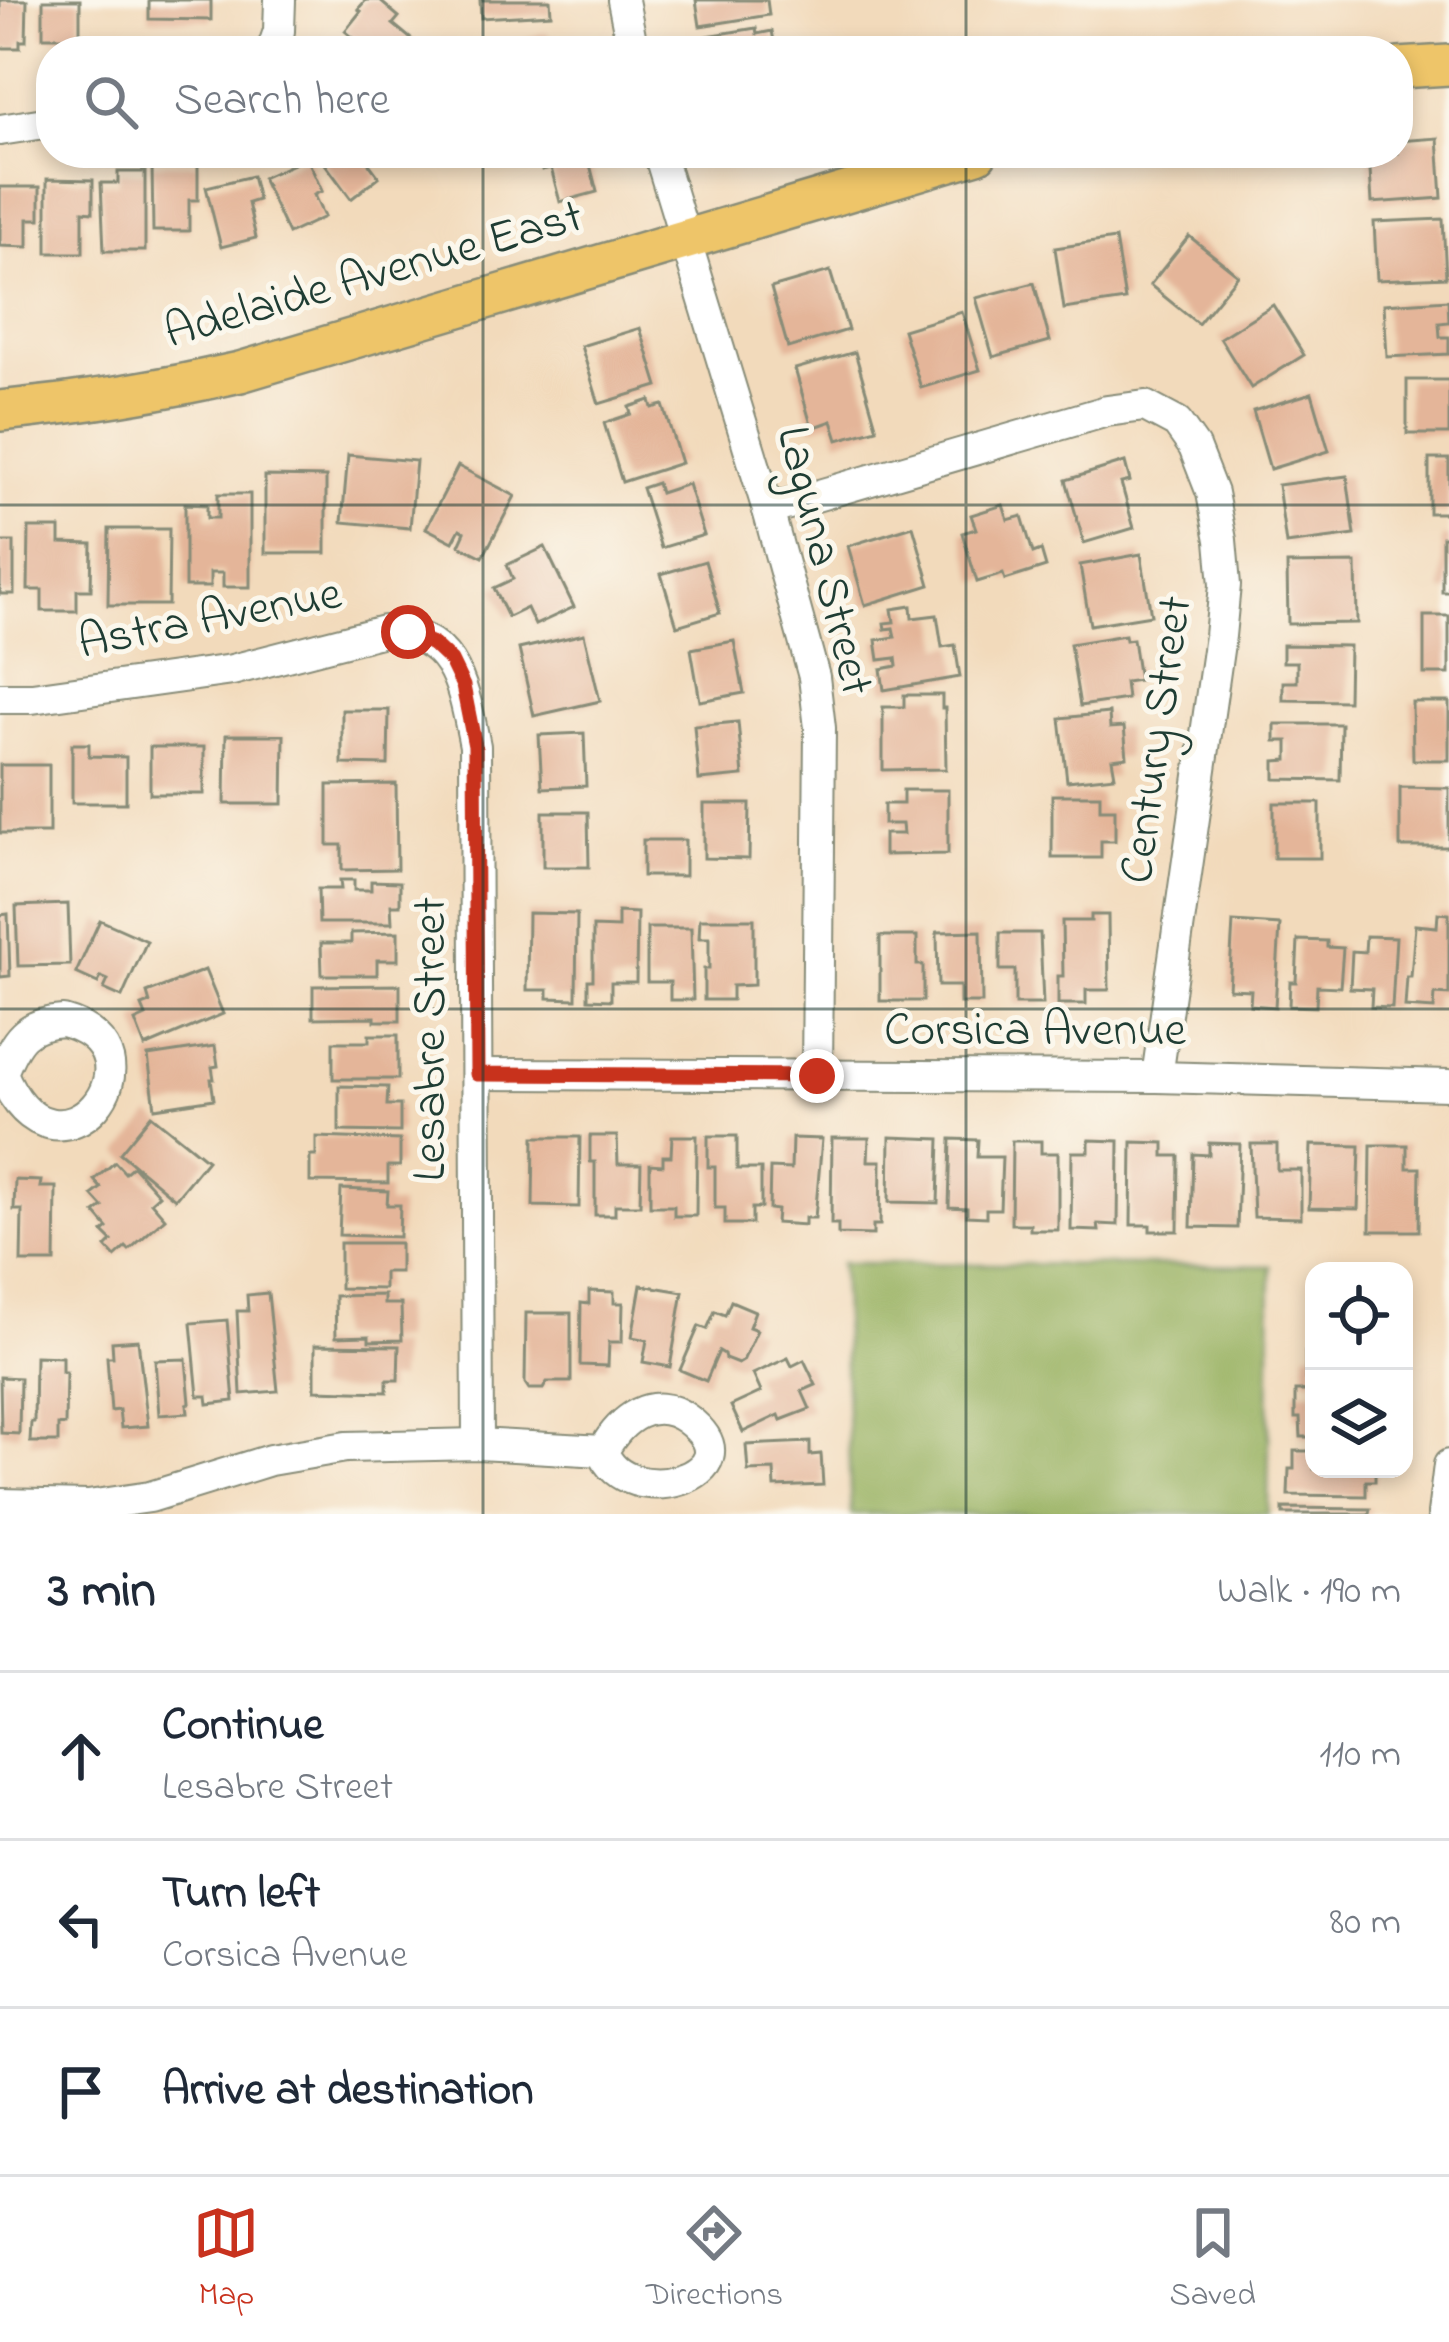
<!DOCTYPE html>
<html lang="en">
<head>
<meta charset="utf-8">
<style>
  :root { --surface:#fff; --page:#f6f6f7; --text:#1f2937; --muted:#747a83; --line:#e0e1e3; --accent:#c8321e }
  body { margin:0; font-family:"Indie Flower",sans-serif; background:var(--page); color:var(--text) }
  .controls { position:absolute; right:36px; bottom:36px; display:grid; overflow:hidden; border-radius:24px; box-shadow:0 6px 18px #0003 }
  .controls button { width:108px; height:108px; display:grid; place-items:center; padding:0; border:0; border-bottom:3px solid var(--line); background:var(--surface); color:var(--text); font:60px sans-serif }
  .stop { position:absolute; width:36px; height:36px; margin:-27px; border:9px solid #c8321e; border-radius:50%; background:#fff }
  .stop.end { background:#c8321e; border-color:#fff; box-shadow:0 3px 12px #0008 }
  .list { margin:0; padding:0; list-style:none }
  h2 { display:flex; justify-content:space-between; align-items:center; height:156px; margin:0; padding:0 48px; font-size:51px }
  h2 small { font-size:39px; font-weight:400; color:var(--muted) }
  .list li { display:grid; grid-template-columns:78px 1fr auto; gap:36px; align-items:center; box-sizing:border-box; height:168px; padding:0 48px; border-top:3px solid var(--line) }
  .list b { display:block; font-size:45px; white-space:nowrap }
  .list p { margin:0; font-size:39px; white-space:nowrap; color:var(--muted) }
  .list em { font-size:39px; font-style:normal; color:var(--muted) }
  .icon { flex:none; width:66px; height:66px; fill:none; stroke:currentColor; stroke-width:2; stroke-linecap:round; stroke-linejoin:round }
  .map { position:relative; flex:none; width:1449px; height:1514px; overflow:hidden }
  .search { position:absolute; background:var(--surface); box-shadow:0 6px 18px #0003; left:36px; right:36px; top:36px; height:132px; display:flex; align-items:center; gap:30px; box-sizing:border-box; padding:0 42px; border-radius:48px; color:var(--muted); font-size:45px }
  .sheet { height:660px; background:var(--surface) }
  nav { display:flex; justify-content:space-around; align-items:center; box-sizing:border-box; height:168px; border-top:3px solid var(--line); background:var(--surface); font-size:33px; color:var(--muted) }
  nav a { display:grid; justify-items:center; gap:6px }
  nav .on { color:var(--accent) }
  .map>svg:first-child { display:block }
  .forest { fill:#9ab264; stroke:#5c784c; stroke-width:3 }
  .building { fill:#e4b599 }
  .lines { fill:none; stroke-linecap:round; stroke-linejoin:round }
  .minor-casing { stroke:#888c78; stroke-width:34 }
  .major-casing { stroke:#888c78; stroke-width:44 }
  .minor { stroke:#fff; stroke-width:30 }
  .major { stroke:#eec569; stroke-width:39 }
  .route { stroke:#c8321e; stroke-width:15 }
  .grid { fill:none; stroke:#1f3d34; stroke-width:3; stroke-opacity:0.55 }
  .labels { text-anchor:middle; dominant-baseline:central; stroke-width:10; stroke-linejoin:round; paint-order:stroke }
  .street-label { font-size:48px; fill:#1f3d34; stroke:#fbf7ec }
</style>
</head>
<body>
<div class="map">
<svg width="1449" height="1514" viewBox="0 0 1449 1514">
  <rect width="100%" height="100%" fill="#fbf7ec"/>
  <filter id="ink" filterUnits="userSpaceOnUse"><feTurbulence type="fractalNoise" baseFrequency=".00833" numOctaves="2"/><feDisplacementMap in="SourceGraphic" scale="24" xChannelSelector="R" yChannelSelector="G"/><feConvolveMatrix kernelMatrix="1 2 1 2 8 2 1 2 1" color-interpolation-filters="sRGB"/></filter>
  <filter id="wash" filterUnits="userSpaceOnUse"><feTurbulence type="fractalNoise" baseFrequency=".004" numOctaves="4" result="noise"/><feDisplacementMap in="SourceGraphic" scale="48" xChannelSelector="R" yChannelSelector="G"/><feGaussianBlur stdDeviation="2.7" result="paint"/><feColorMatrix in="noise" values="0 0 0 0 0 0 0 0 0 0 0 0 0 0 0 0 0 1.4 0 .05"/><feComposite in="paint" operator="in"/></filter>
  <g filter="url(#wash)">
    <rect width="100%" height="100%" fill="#f2dabb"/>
    <polygon class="forest" points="841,1263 1271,1266 1268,1514 851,1514"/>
    <g id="blocks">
      <g class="building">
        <polygon points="0,0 27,0 26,41 20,41 20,48 0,48"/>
        <rect x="43" y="0" width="37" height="37"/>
        <polygon points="149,0 211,0 211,20 149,19"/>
        <polygon points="366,0 379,0 399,17 393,24 416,43 410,51 369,51 345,31 361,11 358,9"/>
        <polygon points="480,0 550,0 551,14 481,18"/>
        <polygon points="696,0 767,0 769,15 700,26"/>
        <polygon points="756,28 757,34 772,31 776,51 704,51 701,37"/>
        <polygon points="547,32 553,51 523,51 520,40"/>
        <polygon points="1438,138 1442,198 1372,203 1369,153 1398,153 1398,141"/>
        <polygon points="317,153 361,153 379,177 351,199"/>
        <polygon points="537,153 587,153 597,192 560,202 551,168 542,170"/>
        <polygon points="307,158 322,191 314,195 324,217 288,234 262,178"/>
        <polygon points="152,164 198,164 198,200 189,200 189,231 153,231"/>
        <polygon points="118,172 145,172 145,251 104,251 101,183 118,183"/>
        <polygon points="252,176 258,200 248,203 256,238 221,247 206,187"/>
        <polygon points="47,179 93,180 93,212 83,211 83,253 47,253"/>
        <polygon points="0,187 40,187 40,219 28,219 28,247 0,246"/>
        <polygon points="1443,219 1446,277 1377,280 1374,222"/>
        <polygon points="1189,236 1238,275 1198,324 1150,285"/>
        <polygon points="1115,239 1125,300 1064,309 1055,248"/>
        <polygon points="830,271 848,330 788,348 771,288"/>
        <polygon points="1034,283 1050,341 993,357 976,298"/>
        <polygon points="1448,300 1449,322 1439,323 1440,337 1449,337 1449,354 1387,357 1384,304"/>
        <polygon points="1273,305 1304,355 1251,388 1220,338"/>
        <polygon points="962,312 980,370 921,388 903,330"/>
        <polygon points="640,328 658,386 599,404 581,346"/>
        <polygon points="855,352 877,429 838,440 832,421 812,428 795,369"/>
        <rect x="1407" y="380" width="42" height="54"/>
        <polygon points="1312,393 1329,451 1270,469 1253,411"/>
        <polygon points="650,400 652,408 663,405 681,463 622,482 604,423 631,414 629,407"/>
        <polygon points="348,455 416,461 410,528 342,522"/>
        <rect x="1429" y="459" width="20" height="54"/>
        <polygon points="1125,462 1130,481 1121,483 1134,528 1084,543 1066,480"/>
        <polygon points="458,466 515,496 483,557 459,545 465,532 460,529 453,542 426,528"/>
        <polygon points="265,476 326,477 326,553 265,553"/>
        <polygon points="1347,476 1355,535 1286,544 1278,485"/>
        <polygon points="657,483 660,493 688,484 704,535 661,548 642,488"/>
        <polygon points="218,494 250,494 250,587 223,587 223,573 210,573 210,587 185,587 185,504 207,505 207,518 218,518"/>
        <polygon points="1003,505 1008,520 1022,516 1033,553 1041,550 1046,567 1005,580 1003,574 977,582 962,533 976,529 971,515"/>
        <polygon points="913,526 930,585 865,605 848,546"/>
        <polygon points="29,528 60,528 60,543 92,544 91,590 77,590 77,611 42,611 42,590 28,590"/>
        <polygon points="109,529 169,529 168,605 108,605"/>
        <rect x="1442" y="537" width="7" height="55"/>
        <rect x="0" y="542" width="14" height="52"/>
        <polygon points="545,547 574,607 535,625 527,608 508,617 494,588 513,579 507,565"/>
        <polygon points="1141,554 1151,615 1090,625 1080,565"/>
        <polygon points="705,561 720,613 677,626 661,574"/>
        <polygon points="1356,563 1357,623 1288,624 1287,564"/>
        <polygon points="911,606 912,618 937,615 942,647 955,645 960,677 884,690 881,669 897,666 896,658 879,660 876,640 895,637 893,628 885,629 884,623 894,622 892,609"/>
        <rect x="1424" y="616" width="25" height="58"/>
        <polygon points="584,634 600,701 534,716 519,649"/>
        <polygon points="1125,635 1126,640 1133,639 1139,680 1125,682 1127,699 1080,706 1070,644"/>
        <polygon points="734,641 744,693 700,701 691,649"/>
        <polygon points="1283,645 1349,646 1348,701 1283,700 1283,682 1297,682 1297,662 1283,662"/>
        <polygon points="904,695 942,695 942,708 945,708 946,769 883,770 883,707 904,707"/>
        <polygon points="1412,702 1449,702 1449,760 1413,760"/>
        <polygon points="342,710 389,710 388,765 342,764"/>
        <polygon points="1109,713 1110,728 1124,727 1127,757 1112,759 1115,776 1067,781 1060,718"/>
        <polygon points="738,722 743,776 699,780 694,726"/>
        <polygon points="1275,724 1341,724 1340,780 1275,779 1275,761 1288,760 1288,741 1275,741"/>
        <polygon points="584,733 586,786 542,788 539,735"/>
        <polygon points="226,735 284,735 283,804 225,804"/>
        <polygon points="72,744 89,744 89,756 126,757 126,803 72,803"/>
        <rect x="150" y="747" width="54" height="47"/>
        <rect x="0" y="765" width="49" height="68"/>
        <polygon points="396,784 397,869 342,870 342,845 328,845 328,785"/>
        <polygon points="1400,787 1449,788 1449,847 1400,847"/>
        <polygon points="903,790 948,790 948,854 884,855 884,834 903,834 902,824 884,824 884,804 903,804"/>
        <polygon points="1052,795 1100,795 1100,809 1115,809 1115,841 1101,841 1101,858 1052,858"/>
        <rect x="1274" y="803" width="46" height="55"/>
        <polygon points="704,804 750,804 749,859 704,858"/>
        <polygon points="543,812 588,812 589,867 543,867"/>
        <rect x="643" y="840" width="42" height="36"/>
        <polygon points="340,880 354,880 354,890 371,890 371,881 400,882 400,905 391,905 392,923 319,923 318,889 341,889"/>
        <polygon points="68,904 70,965 18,966 16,906"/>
        <polygon points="618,912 637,913 636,982 611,982 611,1000 588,999 588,980 593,980 593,927 618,928"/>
        <polygon points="528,913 577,914 576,999 548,998 548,990 527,990"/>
        <polygon points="1438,913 1449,914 1449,995 1435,994 1434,1009 1405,1007 1407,977 1411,977 1415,925 1437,927"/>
        <polygon points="8,914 10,976 0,977 0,915"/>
        <polygon points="1091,915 1108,915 1109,990 1086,990 1086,1004 1058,1004 1058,976 1063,976 1062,921 1091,921"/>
        <polygon points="700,919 754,919 754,985 732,986 732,1000 704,1000 704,969 709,969 709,938 699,938"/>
        <polygon points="100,920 147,941 122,997 104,989 108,980 101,977 98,983 76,973"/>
        <polygon points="1233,922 1280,925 1275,1007 1250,1005 1251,990 1229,989"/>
        <polygon points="647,928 691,928 693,1000 670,1000 670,982 647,982"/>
        <polygon points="981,931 982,1003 960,1003 960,986 938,986 937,932"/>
        <polygon points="398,932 398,960 377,960 377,975 322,975 321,943 351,943 351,933"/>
        <polygon points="1000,933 1040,933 1043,1004 1015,1004 1015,970 1000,970"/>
        <polygon points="880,936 917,936 917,965 923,965 923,1001 880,1001"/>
        <polygon points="1366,936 1396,937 1392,1008 1371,1007 1372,989 1350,988 1352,951 1365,952"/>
        <polygon points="1298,940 1327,941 1327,947 1343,948 1340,987 1317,986 1316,1007 1289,1006 1290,982 1296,982"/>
        <polygon points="205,970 223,1014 145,1047 135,1021 146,1016 142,1006 150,1003 147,993"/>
        <polygon points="400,985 400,1021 375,1021 375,1017 313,1018 313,986"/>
        <polygon points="369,1035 398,1035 398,1079 333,1079 333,1042 369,1042"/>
        <polygon points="215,1046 218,1066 212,1067 214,1079 211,1079 214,1099 155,1108 148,1056"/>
        <polygon points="339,1086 388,1087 387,1105 400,1105 400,1132 339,1131"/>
        <polygon points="151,1115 207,1160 175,1199 120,1153"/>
        <polygon points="590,1136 617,1136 618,1164 641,1164 640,1205 615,1205 615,1215 595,1215 595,1162 590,1162"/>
        <polygon points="672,1136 697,1136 696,1216 674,1216 674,1206 650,1206 650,1164 663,1165 663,1156 671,1156"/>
        <polygon points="708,1136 737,1136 737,1169 761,1169 761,1208 752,1208 752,1224 725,1224 725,1208 715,1208 715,1167 708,1167"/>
        <polygon points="316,1137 400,1140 400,1166 388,1166 388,1183 310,1182 310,1156 316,1156"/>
        <polygon points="534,1137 580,1137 579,1207 533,1206"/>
        <polygon points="890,1137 940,1139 938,1203 889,1202"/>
        <polygon points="792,1138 822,1139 815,1218 805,1218 805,1225 776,1223 777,1210 769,1209 770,1168 791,1169"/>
        <polygon points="832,1138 869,1138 868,1161 881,1161 880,1225 873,1225 873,1235 838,1234 838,1224 831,1224"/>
        <polygon points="951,1139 978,1140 977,1157 1002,1157 1000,1209 986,1209 986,1217 967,1216 967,1208 949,1207"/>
        <polygon points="1089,1140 1119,1141 1118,1225 1098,1224 1099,1231 1071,1230 1072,1152 1089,1152"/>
        <polygon points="1012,1141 1041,1141 1041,1153 1058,1153 1058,1230 1030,1230 1030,1224 1011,1224"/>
        <polygon points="1132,1142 1164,1143 1164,1156 1179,1156 1178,1231 1150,1231 1150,1225 1131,1225"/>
        <polygon points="1209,1143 1240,1144 1237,1228 1191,1227 1193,1154 1209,1155"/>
        <polygon points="1251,1144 1277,1144 1277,1170 1301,1170 1301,1218 1254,1217"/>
        <polygon points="1311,1145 1360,1146 1358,1209 1309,1208"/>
        <polygon points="1371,1145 1407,1145 1407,1168 1420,1168 1419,1231 1370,1231"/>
        <polygon points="115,1162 125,1173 133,1166 159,1195 151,1202 165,1218 129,1250 126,1247 115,1257 106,1247 112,1241 103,1232 108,1228 95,1213 103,1207 92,1195 101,1188 94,1180"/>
        <polygon points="15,1180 41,1181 40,1187 56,1187 55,1262 21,1262 22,1210 14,1210"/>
        <polygon points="341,1189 388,1191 387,1205 400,1205 399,1237 339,1235"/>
        <polygon points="340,1243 400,1243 400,1272 384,1272 384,1289 340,1288"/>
        <polygon points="641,1285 683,1292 670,1367 643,1362 647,1340 632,1337"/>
        <polygon points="589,1291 614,1292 614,1303 623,1303 622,1342 609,1342 608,1366 580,1365 581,1303 589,1304"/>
        <polygon points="268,1293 278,1391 241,1394 237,1311 248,1311 247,1295"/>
        <polygon points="384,1295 384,1304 401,1304 402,1340 369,1341 369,1336 336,1337 335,1296"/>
        <polygon points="731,1301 755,1311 749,1327 757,1330 743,1361 738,1364 725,1359 724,1354 719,1351 706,1381 680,1370 699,1326 707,1329 715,1311 725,1315"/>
        <polygon points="526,1313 571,1313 571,1382 547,1382 543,1389 529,1389 525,1383"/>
        <polygon points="227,1320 234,1401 208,1404 207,1396 198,1396 191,1323"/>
        <polygon points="138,1340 148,1426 121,1428 119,1410 111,1411 107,1357 113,1357 112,1342"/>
        <polygon points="315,1345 399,1346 398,1380 387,1380 387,1392 315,1390"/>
        <polygon points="1314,1351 1314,1379 1305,1379 1305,1352"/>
        <polygon points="35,1356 62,1357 62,1372 66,1372 65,1425 58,1425 58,1442 30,1442 31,1422 34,1422"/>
        <polygon points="788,1358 792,1366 804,1360 816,1385 802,1391 810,1409 781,1420 779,1415 743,1432 731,1406 761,1392 753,1374"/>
        <polygon points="186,1359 190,1403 187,1404 188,1413 159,1415 155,1360"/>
        <polygon points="0,1377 20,1378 19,1434 1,1433"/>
        <polygon points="1295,1391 1314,1391 1314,1437 1301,1437 1300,1418 1295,1418"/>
        <polygon points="810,1442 810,1455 821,1454 823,1485 775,1487 774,1470 748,1471 746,1445"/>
        <polygon points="1294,1451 1314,1451 1314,1469 1375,1469 1375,1481 1366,1481 1366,1496 1288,1495 1289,1469 1294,1469"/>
        <polygon points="1283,1508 1370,1509 1369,1514 1283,1514"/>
      </g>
    </g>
  </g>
  <g filter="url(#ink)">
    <use href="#blocks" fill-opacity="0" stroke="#888c78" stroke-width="3"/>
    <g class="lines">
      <g class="minor-casing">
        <g id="minor">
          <polyline points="623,0 633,51"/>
          <polyline points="272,51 279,31 280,0"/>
          <polyline points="0,130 51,122"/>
          <polyline points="659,153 768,510 814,677 820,728 817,1076"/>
          <polyline points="768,510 1107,411 1145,406 1177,423 1194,447 1212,493 1221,540 1225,585 1220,636 1157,1077"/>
          <path d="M 0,698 L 32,698 L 232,670 L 384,631 C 457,632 463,687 475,746 L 478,1444"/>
          <path d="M 63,1021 C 175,1051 56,1202 2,1073 C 15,1040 25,1023 63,1021 Z"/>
          <polyline points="477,1074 1157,1077 1449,1085"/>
          <path d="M 0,1504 L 88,1506 L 150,1497 L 270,1460 L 346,1447 L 478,1444 L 603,1451 C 623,1514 762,1475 687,1419 C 652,1393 620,1420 603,1451"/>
          <polyline points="1443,1514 1449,1465"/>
        </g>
      </g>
      <g class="major-casing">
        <g id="major">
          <polyline points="1398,68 1449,65"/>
          <path d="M 0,411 C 82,403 161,390 240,372 L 977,153"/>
        </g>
      </g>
      <use href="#minor" class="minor"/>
      <use href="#major" class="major"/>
    </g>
  </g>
  <g class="lines" filter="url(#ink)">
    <polyline class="route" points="408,632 434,645 451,661 463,686 475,746 477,1074 817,1076"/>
  </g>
  <path class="grid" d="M 483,0 L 483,51M 966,0 L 966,51M 483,153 L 483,1514M 966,153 L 966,1514M 0,505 L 1449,505M 0,1009 L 1449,1009"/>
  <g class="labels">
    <g class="street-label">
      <text transform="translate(374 276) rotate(-16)">Adelaide Avenue East</text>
      <text transform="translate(823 561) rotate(76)">Laguna Street</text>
      <text transform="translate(210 620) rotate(-11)">Astra Avenue</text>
      <text transform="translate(1158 740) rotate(-82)">Century Street</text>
      <text x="1035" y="1032">Corsica Avenue</text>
      <text transform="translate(432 1039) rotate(-90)">Lesabre Street</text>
    </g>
  </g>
</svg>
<div class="controls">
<button><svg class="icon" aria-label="locate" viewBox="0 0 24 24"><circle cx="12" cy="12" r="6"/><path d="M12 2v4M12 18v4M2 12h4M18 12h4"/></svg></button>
<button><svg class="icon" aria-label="layers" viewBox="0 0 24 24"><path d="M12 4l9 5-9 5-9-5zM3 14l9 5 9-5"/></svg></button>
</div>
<div class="stop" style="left:408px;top:632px"></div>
<div class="stop end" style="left:817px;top:1076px"></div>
<div class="search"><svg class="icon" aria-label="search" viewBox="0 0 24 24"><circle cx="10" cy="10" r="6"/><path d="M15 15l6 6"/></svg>Search here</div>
</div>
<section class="sheet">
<h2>3 min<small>Walk · 190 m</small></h2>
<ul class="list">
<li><svg class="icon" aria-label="ahead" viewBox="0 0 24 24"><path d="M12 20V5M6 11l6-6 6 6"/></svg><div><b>Continue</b><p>Lesabre Street</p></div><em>110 m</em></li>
<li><svg class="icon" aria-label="left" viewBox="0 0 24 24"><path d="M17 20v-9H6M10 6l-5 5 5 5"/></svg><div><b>Turn left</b><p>Corsica Avenue</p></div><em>80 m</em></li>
<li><svg class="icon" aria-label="arrive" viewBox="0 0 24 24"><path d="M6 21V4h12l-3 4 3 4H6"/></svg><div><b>Arrive at destination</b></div></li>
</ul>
</section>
<nav>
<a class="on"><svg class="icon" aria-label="map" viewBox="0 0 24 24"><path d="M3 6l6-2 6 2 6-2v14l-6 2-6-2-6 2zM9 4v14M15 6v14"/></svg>Map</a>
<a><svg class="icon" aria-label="directions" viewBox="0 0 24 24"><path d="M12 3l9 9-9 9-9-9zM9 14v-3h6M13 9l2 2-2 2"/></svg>Directions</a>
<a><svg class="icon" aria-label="saved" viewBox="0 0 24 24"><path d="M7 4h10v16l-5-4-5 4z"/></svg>Saved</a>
</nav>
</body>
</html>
